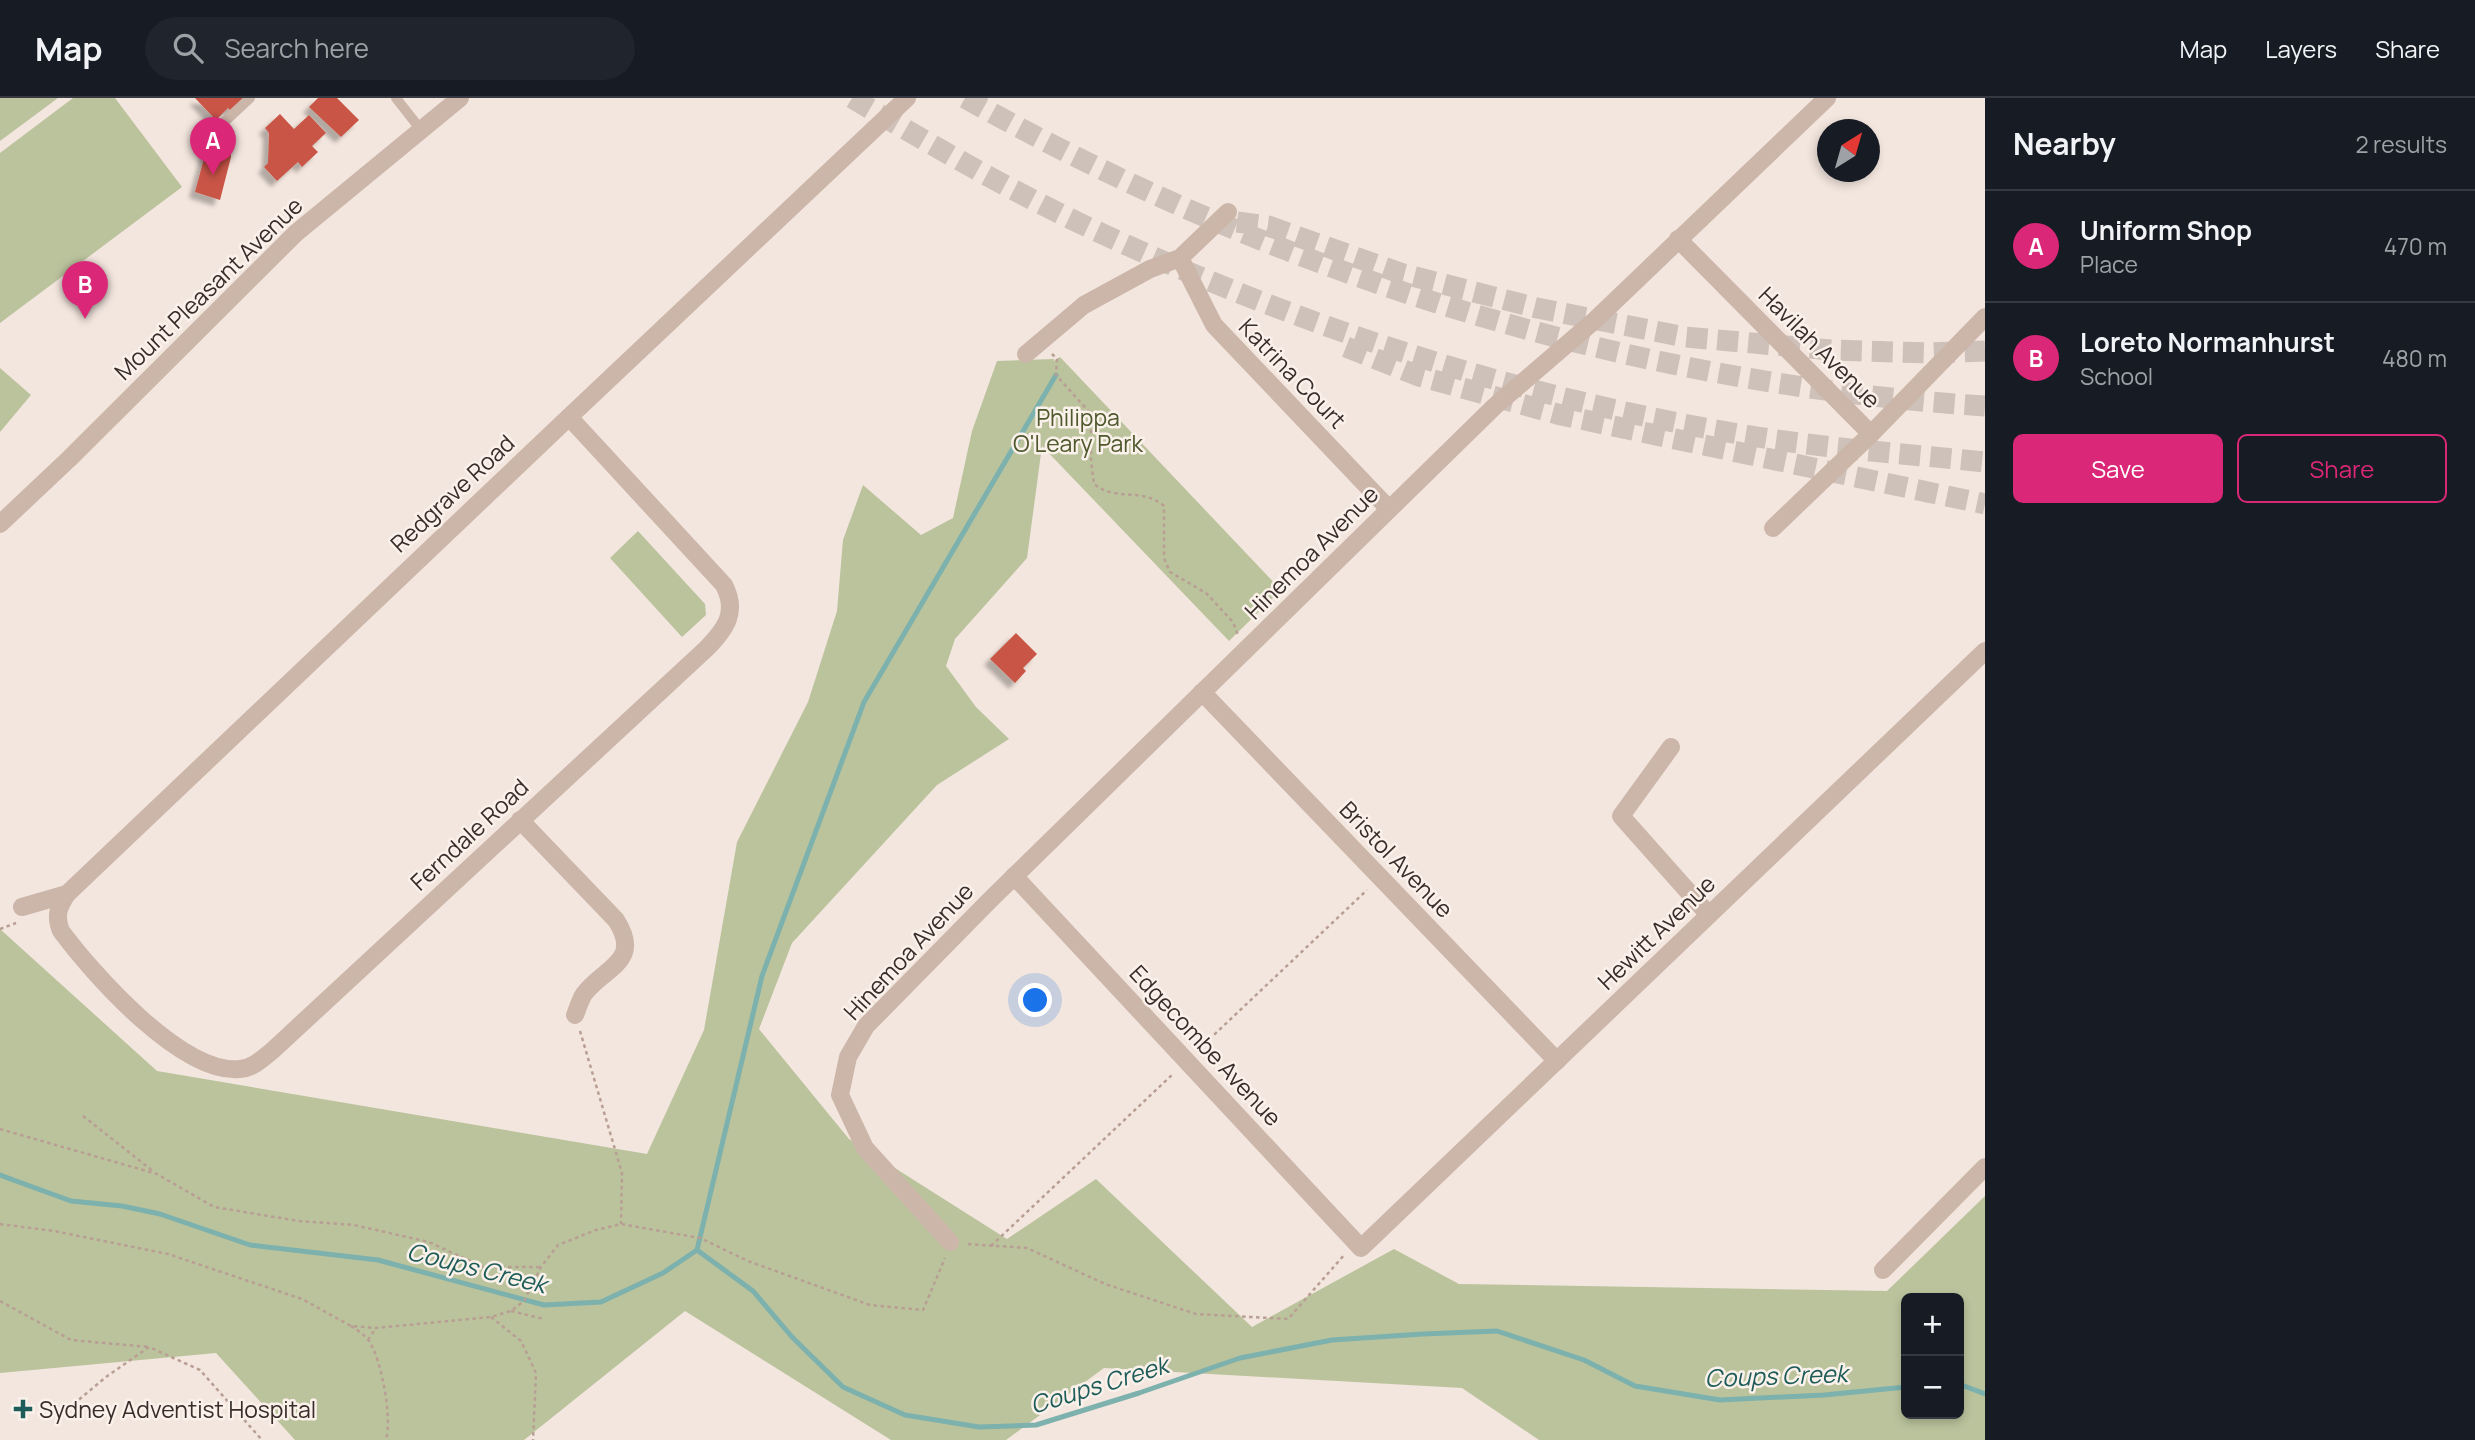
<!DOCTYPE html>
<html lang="en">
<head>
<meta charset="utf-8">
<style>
  :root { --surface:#171b24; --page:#20242c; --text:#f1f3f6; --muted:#9ea1a6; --line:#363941; --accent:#db2777 }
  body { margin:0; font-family:Manrope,sans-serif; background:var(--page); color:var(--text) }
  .controls { position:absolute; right:21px; bottom:21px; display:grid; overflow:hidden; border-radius:10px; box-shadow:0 4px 10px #0003 }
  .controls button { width:63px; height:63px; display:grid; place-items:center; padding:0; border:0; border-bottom:2px solid var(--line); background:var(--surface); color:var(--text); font:35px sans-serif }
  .compass { position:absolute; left:1817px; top:21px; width:63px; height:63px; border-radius:50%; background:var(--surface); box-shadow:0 4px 10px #0003; rotate:37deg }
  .you { position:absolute; left:1036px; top:903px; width:24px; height:24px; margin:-18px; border:5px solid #fff; border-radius:50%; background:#1a73e8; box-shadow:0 0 0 10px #1a73e833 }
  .badge { display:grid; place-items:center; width:46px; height:46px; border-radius:50%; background:var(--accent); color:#fff; font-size:23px; font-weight:700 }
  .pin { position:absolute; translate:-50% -58px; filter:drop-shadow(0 2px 4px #0008) }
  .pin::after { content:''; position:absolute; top:37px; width:24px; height:21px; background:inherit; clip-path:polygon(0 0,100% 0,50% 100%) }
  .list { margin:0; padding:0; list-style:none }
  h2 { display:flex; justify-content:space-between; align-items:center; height:91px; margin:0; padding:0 28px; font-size:30px }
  h2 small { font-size:23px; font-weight:400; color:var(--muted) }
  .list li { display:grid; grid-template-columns:46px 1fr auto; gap:21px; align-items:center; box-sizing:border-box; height:112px; padding:0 28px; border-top:2px solid var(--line) }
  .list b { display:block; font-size:26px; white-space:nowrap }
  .list p { margin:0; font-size:23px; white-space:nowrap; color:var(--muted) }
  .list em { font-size:23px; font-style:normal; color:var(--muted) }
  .actions { display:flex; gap:14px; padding:21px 28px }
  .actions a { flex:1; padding:16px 0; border:2px solid var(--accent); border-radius:10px; text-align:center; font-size:24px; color:var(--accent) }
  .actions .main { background:var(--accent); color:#fff }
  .icon { flex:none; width:38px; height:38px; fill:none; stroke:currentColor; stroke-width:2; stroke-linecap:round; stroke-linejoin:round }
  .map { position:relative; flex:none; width:1985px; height:1342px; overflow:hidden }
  header { display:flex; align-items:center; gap:42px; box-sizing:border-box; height:98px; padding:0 35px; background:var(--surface); border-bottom:2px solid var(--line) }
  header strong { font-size:33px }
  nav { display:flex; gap:38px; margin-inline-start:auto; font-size:24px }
  .search { width:490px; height:63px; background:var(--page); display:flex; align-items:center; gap:18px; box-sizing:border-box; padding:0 24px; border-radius:38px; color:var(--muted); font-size:26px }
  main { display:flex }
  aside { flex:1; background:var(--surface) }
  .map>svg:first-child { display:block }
  .green { fill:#bbc39d; fill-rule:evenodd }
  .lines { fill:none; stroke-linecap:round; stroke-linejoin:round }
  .stream { stroke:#7cb1ad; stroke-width:5 }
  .building { fill:#c95546; filter:url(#shadow) }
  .motorway-tunnel { stroke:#cec1ba; stroke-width:21; stroke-dasharray:21 10; stroke-linecap:butt }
  .path { stroke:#b89e93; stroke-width:2.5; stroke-dasharray:3.5 3.5; stroke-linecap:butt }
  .service { stroke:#ccb5a9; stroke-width:10 }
  .minor { stroke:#ccb5a9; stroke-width:18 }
  .poi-dot { fill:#1d5c58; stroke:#fbf1eb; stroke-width:2.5 }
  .labels { text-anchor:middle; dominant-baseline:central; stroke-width:5; stroke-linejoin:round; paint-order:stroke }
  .street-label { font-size:23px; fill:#392c29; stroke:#fbf1eb }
  .park-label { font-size:23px; fill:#4e582c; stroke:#fbf1eb }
  .poi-label { font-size:23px; fill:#392c29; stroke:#fbf1eb; text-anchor:start }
  .water-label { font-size:24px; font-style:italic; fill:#1d5c58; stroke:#fbf1eb }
</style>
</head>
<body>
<header>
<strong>Map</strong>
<div class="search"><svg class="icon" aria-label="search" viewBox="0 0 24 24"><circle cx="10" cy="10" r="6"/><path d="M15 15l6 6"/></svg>Search here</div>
<nav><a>Map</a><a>Layers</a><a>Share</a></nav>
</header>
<main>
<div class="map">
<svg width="1985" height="1342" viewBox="0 0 1985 1342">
  <defs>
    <filter id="shadow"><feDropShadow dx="-6" dy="6" stdDeviation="2" flood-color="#0004"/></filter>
  </defs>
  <rect width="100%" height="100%" fill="#f3e6de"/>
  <g class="green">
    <polygon points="0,0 58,0 0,43"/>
    <polygon points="73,0 115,0 182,89 0,225 0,55"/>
    <path d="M 1060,259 L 1281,492 L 1229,543 L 1042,348 L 1027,460 L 955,541 L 946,568 L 976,609 L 1009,641 L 937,687 L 792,845 L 759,931 L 849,1041 L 1007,1141 L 1096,1081 L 1252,1229 L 1394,1151 L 1459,1186 L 1887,1193 L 1985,1098 L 1985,1342 L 1539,1342 L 1462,1290 L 1104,1270 L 1006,1342 L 891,1342 L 685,1213 L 524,1342 L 295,1342 L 216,1255 L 0,1275 L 0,831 L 157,973 L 647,1056 L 704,932 L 737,744 L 808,604 L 837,513 L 843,442 L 863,387 L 921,437 L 953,420 L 972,333 L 997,263 L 1054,261 L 1054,263 ZM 1906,1200 L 1959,1200 L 1959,1316 L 1906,1316 Z"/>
    <polygon points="0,270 31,297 0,334"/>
    <polygon points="638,433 705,506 706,517 682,539 610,460"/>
  </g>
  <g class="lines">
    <g class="stream">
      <polyline points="0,1077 71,1103 122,1108 160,1116 250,1147 378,1162 544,1207 601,1204 663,1175 697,1152 753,1193 792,1239 843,1289 905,1317 979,1329 1036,1327 1139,1295 1240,1260 1332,1242 1423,1236 1497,1233 1584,1262 1635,1288 1720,1302 1824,1297 1906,1289"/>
      <polyline points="697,1152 762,878 864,604 1056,277"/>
      <polyline points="1959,1286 1985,1296"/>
    </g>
  </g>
  <g class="building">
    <polygon points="195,0 245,0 231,13 228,10 216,22"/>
    <polygon points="318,0 337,0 359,22 341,39 309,9"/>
    <polygon points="280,16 294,31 309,17 326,35 312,48 318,54 302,69 298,64 277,83 264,69 268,65 269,35 265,30"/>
    <polygon points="222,51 231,54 231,59 220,102 195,94 206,53 220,57"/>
    <polygon points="1016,535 1037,556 1023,570 1026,573 1015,585 990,561"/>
  </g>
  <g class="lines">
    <g class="motorway-tunnel">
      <path d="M 852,0 C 935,49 1019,98 1107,138 C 1314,234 1532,303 1757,339 C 1832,351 1909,356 1985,364"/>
      <path d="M 965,0 C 1278,176 1626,285 1985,308"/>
      <polyline points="1237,124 1268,128 1400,175 1537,210 1685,239 1831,252 1929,255 1985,253"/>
      <polyline points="1346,249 1419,278 1561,317 1985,406"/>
    </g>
    <g class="path">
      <polyline points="227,40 227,53"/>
      <path d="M 1052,256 L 1057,261 L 1056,277 L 1091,316 L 1091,363 L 1094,386 C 1116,404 1142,389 1164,408 L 1164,460 L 1170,474 L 1206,495 L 1233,524 L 1238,537"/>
      <polyline points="0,831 16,825"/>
      <polyline points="580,933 622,1075 621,1126"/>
      <polyline points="1199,951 1367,792"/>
      <polyline points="83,1018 154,1074"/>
      <polyline points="0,1031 157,1076 214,1109 299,1123 354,1127 429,1144 483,1169 540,1169"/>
      <polyline points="0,1126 54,1133 168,1156 302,1201 351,1228 376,1230 491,1219 511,1213 524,1203 541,1169 558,1147 596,1132 621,1126 700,1140 748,1163 870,1207 923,1212 945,1160"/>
      <polyline points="968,1146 1027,1150 1105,1186 1196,1216 1288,1221 1345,1156"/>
      <polyline points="991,1148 1174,975"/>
      <polyline points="0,1203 71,1242 149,1249"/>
      <polyline points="511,1213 544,1221"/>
      <polyline points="491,1219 521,1243 536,1275 533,1342"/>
      <path d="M 351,1228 C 357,1232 365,1237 369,1243 C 382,1263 392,1319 386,1342"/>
      <polyline points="368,1242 376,1230"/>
      <polyline points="63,1315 106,1279 149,1249 200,1272 262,1342"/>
    </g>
    <g class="service">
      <polyline points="396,0 421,32"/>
      <polyline points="208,39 250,0"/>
    </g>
    <g class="minor">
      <polyline points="1678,141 1871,336 1985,219"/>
      <polyline points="1180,160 1214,227 1389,411"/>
      <polyline points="1026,256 1084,207 1150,171 1180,160 1228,114"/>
      <polyline points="0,426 70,360 296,135 460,0"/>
      <polyline points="1773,430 1871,336"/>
      <polyline points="1202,594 1557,963"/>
      <polyline points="1671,649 1621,718 1709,817"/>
      <path d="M 520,722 L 616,822 C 643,864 604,869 584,896 C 580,902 578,910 575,917"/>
      <polyline points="1014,778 1361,1150 1985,553"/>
      <path d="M 67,796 C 58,810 55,818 61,833 C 93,876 182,977 240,971 C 253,970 262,961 272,953 L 706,551 C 726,531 738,514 724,487 L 569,319"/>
      <polyline points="22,809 67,796 569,319 907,0"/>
      <polyline points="950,1144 865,1050 840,997 848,959 866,928 990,802 1495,308 1595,222 1827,0"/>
      <polyline points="1883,1172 1985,1069"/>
    </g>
  </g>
  <path class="poi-dot" d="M19.5 1300.5h7v7h7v7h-7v7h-7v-7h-7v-7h7z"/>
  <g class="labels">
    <g class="street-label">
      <text transform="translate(208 190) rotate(-44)">Mount Pleasant Avenue</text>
      <text transform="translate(1820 249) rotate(45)">Havilah Avenue</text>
      <text transform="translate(1293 275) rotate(46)">Katrina Court</text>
      <text transform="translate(452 395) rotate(-43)">Redgrave Road</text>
      <text transform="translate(1311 454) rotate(-45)">Hinemoa Avenue</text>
      <text transform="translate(469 736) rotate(-43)">Ferndale Road</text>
      <text transform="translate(1397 761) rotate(46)">Bristol Avenue</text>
      <text transform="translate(1656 834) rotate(-44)">Hewitt Avenue</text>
      <text transform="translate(908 853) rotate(-47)">Hinemoa Avenue</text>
      <text transform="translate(1206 947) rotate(47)">Edgecombe Avenue</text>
    </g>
    <g class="park-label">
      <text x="1078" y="319">Philippa<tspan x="1078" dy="26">O'Leary Park</tspan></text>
    </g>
    <g class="poi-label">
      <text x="39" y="1311">Sydney Adventist Hospital</text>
    </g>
    <g class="water-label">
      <text transform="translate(477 1169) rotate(14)">Coups Creek</text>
      <text transform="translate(1776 1277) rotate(-2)">Coups Creek</text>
      <text transform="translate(1099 1286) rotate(-17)">Coups Creek</text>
    </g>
  </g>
</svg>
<div class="controls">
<button>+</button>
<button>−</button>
</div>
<svg class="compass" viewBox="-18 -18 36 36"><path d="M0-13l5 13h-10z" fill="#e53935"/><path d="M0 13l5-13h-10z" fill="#9ea1a6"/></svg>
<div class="you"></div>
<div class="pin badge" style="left:213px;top:77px">A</div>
<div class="pin badge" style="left:85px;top:221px">B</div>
</div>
<aside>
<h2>Nearby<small>2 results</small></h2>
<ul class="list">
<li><span class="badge">A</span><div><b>Uniform Shop</b><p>Place</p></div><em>470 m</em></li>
<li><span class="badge">B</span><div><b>Loreto Normanhurst</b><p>School</p></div><em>480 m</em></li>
</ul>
<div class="actions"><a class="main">Save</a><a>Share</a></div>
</aside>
</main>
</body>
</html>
